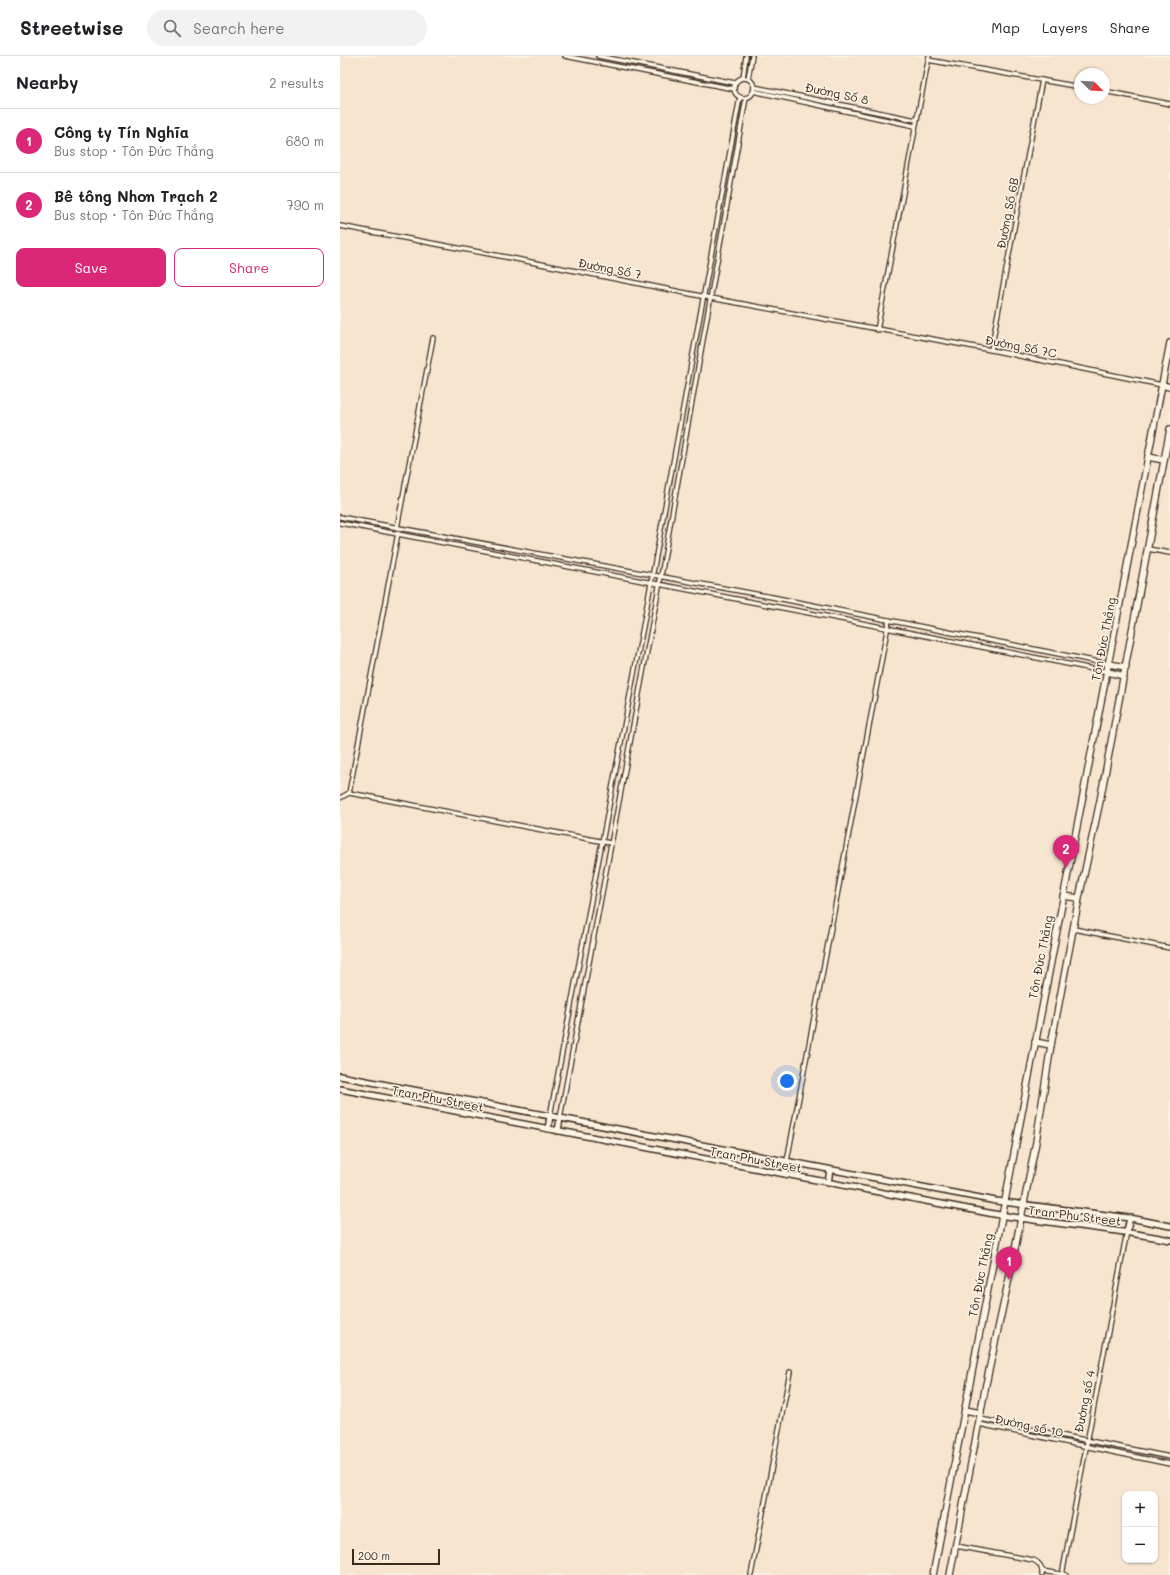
<!DOCTYPE html>
<html lang="en">
<head>
<meta charset="utf-8">
<style>
  :root { --surface:#fff; --page:#f2f2f2; --text:#202124; --muted:#757577; --line:#e0e0e0; --accent:#db2777 }
  body { margin:0; font-family:Mali,sans-serif; background:var(--page); color:var(--text) }
  .controls { position:absolute; right:12px; bottom:12px; display:grid; overflow:hidden; border-radius:8px; box-shadow:0 1px 3px #0004 }
  .controls button { width:36px; height:36px; display:grid; place-items:center; padding:0; border:0; border-bottom:1px solid var(--line); background:var(--surface); color:var(--text); font:20px sans-serif }
  .compass { position:absolute; left:734px; top:12px; width:36px; height:36px; border-radius:50%; background:var(--surface); box-shadow:0 1px 3px #0004; rotate:114deg }
  .scale { position:absolute; left:12px; bottom:10px; width:88px; box-sizing:border-box; padding-left:4px; border:2px solid #3b2a1e; border-top:0; font-size:11px; line-height:14px; white-space:nowrap; color:#3b2a1e; -webkit-text-stroke:3px #fcf5e5; paint-order:stroke }
  .you { position:absolute; left:447px; top:1025px; width:14px; height:14px; margin:-10px; border:3px solid #fff; border-radius:50%; background:#1a73e8; box-shadow:0 0 0 6px #1a73e833 }
  .badge { display:grid; place-items:center; width:26px; height:26px; border-radius:50%; background:var(--accent); color:#fff; font-size:13px; font-weight:700 }
  .pin { position:absolute; translate:-50% -33px; filter:drop-shadow(0 1px 2px #0008) }
  .pin::after { content:''; position:absolute; top:21px; width:14px; height:12px; background:inherit; clip-path:polygon(0 0,100% 0,50% 100%) }
  .list { margin:0; padding:0; list-style:none }
  h2 { display:flex; justify-content:space-between; align-items:center; height:52px; margin:0; padding:0 16px; font-size:17px }
  h2 small { font-size:13px; font-weight:400; color:var(--muted) }
  .list li { display:grid; grid-template-columns:26px 1fr auto; gap:12px; align-items:center; box-sizing:border-box; height:64px; padding:0 16px; border-top:1px solid var(--line) }
  .list b { display:block; font-size:15px; white-space:nowrap }
  .list p { margin:0; font-size:13px; white-space:nowrap; color:var(--muted) }
  .list em { font-size:13px; font-style:normal; color:var(--muted) }
  .actions { display:flex; gap:8px; padding:12px 16px }
  .actions a { flex:1; padding:9px 0; border:1px solid var(--accent); border-radius:8px; text-align:center; font-size:14px; color:var(--accent) }
  .actions .main { background:var(--accent); color:#fff }
  .icon { flex:none; width:22px; height:22px; fill:none; stroke:currentColor; stroke-width:2; stroke-linecap:round; stroke-linejoin:round }
  .map { position:relative; flex:none; width:830px; height:1519px; overflow:hidden }
  header { display:flex; align-items:center; gap:24px; box-sizing:border-box; height:56px; padding:0 20px; background:var(--surface); border-bottom:1px solid var(--line) }
  header strong { font-size:19px }
  nav { display:flex; gap:22px; margin-inline-start:auto; font-size:14px }
  .search { width:280px; height:36px; background:var(--page); display:flex; align-items:center; gap:10px; box-sizing:border-box; padding:0 14px; border-radius:22px; color:var(--muted); font-size:15px }
  main { display:flex }
  aside { flex:1; background:var(--surface) }
  .map>svg:first-child { display:block }
  .built { fill:#f8e5d0; fill-rule:evenodd }
  .lines { fill:none; stroke-linecap:round; stroke-linejoin:round }
  .minor-casing { stroke:#3b2a1e; stroke-width:6 }
  .secondary-casing { stroke:#3b2a1e; stroke-width:8 }
  .primary-casing { stroke:#3b2a1e; stroke-width:8 }
  .minor { stroke:#fcf5e5; stroke-width:3.5 }
  .secondary { stroke:#fcf5e5; stroke-width:5 }
  .primary { stroke:#fcf5e5; stroke-width:5.5 }
  .labels { text-anchor:middle; dominant-baseline:central; stroke-width:3; stroke-linejoin:round; paint-order:stroke }
  .street-label { font-size:12px; fill:#3b2a1e; stroke:#fcf5e5 }
</style>
</head>
<body>
<header>
<strong>Streetwise</strong>
<div class="search"><svg class="icon" aria-label="search" viewBox="0 0 24 24"><circle cx="10" cy="10" r="6"/><path d="M15 15l6 6"/></svg>Search here</div>
<nav><a>Map</a><a>Layers</a><a>Share</a></nav>
</header>
<main>
<aside>
<h2>Nearby<small>2 results</small></h2>
<ul class="list">
<li><span class="badge">1</span><div><b>Công ty Tín Nghĩa</b><p>Bus stop · Tôn Đức Thắng</p></div><em>680 m</em></li>
<li><span class="badge">2</span><div><b>Bê tông Nhơn Trạch 2</b><p>Bus stop · Tôn Đức Thắng</p></div><em>790 m</em></li>
</ul>
<div class="actions"><a class="main">Save</a><a>Share</a></div>
</aside>
<div class="map">
<svg width="830" height="1519" viewBox="0 0 830 1519">
  <rect width="100%" height="100%" fill="#fcf5e5"/>
  <filter id="ink" filterUnits="userSpaceOnUse"><feTurbulence type="fractalNoise" baseFrequency=".025" numOctaves="2"/><feDisplacementMap in="SourceGraphic" scale="8" xChannelSelector="R" yChannelSelector="G"/><feConvolveMatrix kernelMatrix="1 2 1 2 8 2 1 2 1" color-interpolation-filters="sRGB"/></filter>
  <g filter="url(#ink)">
    <path class="built" d="M 0,0 L 830,0 L 830,1519 L 0,1519 ZM 740,18 L 764,18 L 764,42 L 740,42 ZM 785,1438 L 815,1438 L 815,1504 L 785,1504 Z"/>
    <g class="lines">
      <g class="minor-casing">
        <g id="minor">
          <polyline points="225,0 394,33"/>
          <polyline points="258,0 395,27"/>
          <polyline points="588,4 740,31"/>
          <polyline points="403,22 406,0"/>
          <circle cx="404" cy="32" r="10"/>
          <polyline points="408,23 412,0"/>
          <polyline points="414,31 576,64"/>
          <polyline points="413,35 575,70"/>
          <polyline points="764,35 830,48"/>
          <polyline points="0,170 171,202 371,242 651,294 822,329"/>
          <polyline points="537,274 589,0"/>
          <polyline points="651,294 702,24"/>
          <polyline points="0,461 432,541 769,608"/>
          <polyline points="0,467 511,565 768,616"/>
          <polyline points="57,472 93,282"/>
          <polyline points="808,493 830,497"/>
          <polyline points="9,737 58,477"/>
          <polyline points="0,742 9,737 26,740 270,787"/>
          <polyline points="734,873 830,892"/>
          <polyline points="210,1060 305,560 400,41"/>
          <polyline points="220,1062 321,520 406,42"/>
          <polyline points="447,1105 549,564"/>
          <polyline points="640,1363 830,1401"/>
          <polyline points="639,1368 830,1408"/>
          <path d="M 616,1490 L 693,1504 C 699,1506 703,1512 702,1519"/>
          <polyline points="702,1515 726,1519"/>
          <polyline points="411,1519 450,1316"/>
          <polyline points="722,1519 787,1175"/>
        </g>
      </g>
      <g class="secondary-casing">
        <g id="secondary">
          <polyline points="0,1020 656,1145 790,1162 830,1170"/>
          <path d="M 0,1033 L 654,1158 C 712,1168 772,1172 830,1184"/>
          <polyline points="208,1073 210,1060"/>
          <polyline points="218,1075 220,1062"/>
          <polyline points="445,1118 447,1105"/>
          <polyline points="488,1127 490,1114"/>
          <polyline points="787,1175 790,1162"/>
        </g>
      </g>
      <g class="primary-casing">
        <g id="primary">
          <polyline points="822,329 830,331"/>
          <polyline points="808,401 824,404"/>
          <polyline points="769,608 786,611"/>
          <polyline points="768,616 784,620"/>
          <polyline points="723,840 739,842"/>
          <polyline points="695,986 711,989"/>
          <polyline points="625,1354 641,1357"/>
          <polyline points="593,1519 830,287"/>
          <polyline points="610,1519 646,1328 670,1218 696,1086 711,989 739,842 760,745 830,373"/>
        </g>
      </g>
      <use href="#minor" class="minor"/>
      <use href="#secondary" class="secondary"/>
      <use href="#primary" class="primary"/>
    </g>
  </g>
  <g class="labels">
    <g class="street-label">
      <text transform="translate(497 37) rotate(12)">Đường Số 8</text>
      <text transform="translate(667 157) rotate(-79)">Đường Số 6B</text>
      <text transform="translate(270 212) rotate(11)">Đường Số 7</text>
      <text transform="translate(681 290) rotate(11)">Đường Số 7C</text>
      <text transform="translate(763 583) rotate(-79)">Tôn Đức Thắng</text>
      <text transform="translate(700 901) rotate(-79)">Tôn Đức Thắng</text>
      <text transform="translate(98 1042) rotate(11)">Tran Phu Street</text>
      <text transform="translate(416 1103) rotate(11)">Tran Phu Street</text>
      <text transform="translate(735 1159) rotate(7)">Tran Phu Street</text>
      <text transform="translate(640 1219) rotate(-79)">Tôn Đức Thắng</text>
      <text transform="translate(744 1345) rotate(-79)">Đường số 4</text>
      <text transform="translate(689 1369) rotate(12)">Đường số 10</text>
    </g>
  </g>
</svg>
<div class="controls">
<button>+</button>
<button>−</button>
</div>
<svg class="compass" viewBox="-18 -18 36 36"><path d="M0-13l5 13h-10z" fill="#e53935"/><path d="M0 13l5-13h-10z" fill="#757577"/></svg>
<div class="scale">200 m</div>
<div class="you"></div>
<div class="pin badge" style="left:669px;top:1224px">1</div>
<div class="pin badge" style="left:726px;top:812px">2</div>
</div>
</main>
</body>
</html>
